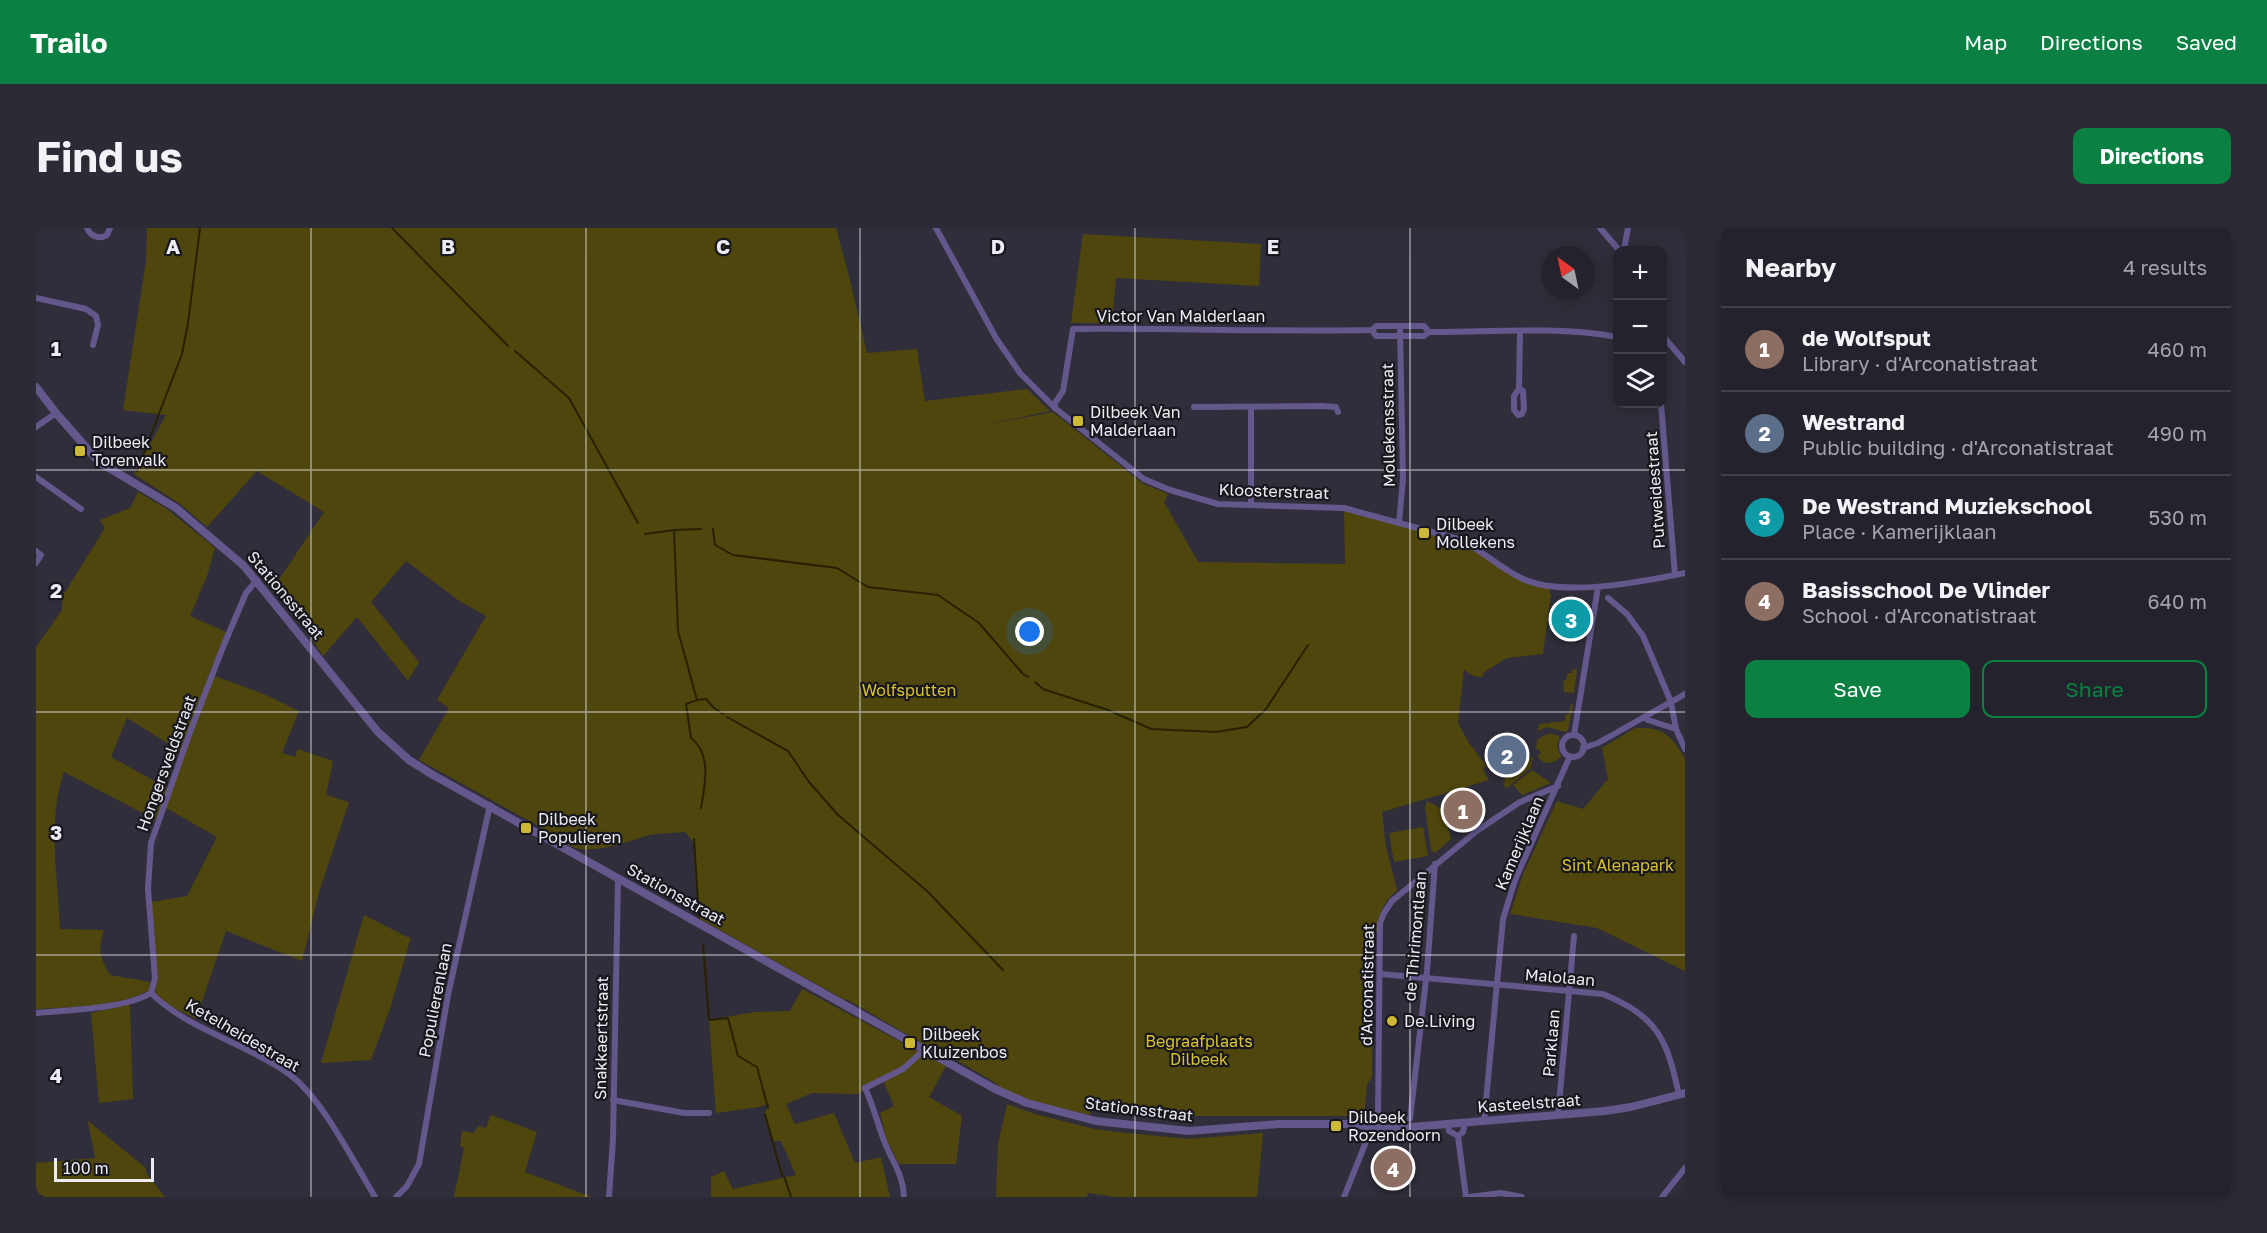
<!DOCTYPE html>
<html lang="en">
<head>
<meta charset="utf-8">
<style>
  :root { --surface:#24222c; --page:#2c2a34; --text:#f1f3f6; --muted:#a3a4a9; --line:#413f48; --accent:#0b8043 }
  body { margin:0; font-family:"Golos Text",sans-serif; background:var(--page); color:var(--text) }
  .controls { position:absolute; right:18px; top:18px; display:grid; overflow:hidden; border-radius:12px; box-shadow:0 3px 15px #0003 }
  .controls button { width:54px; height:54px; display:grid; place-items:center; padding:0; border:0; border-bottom:2px solid var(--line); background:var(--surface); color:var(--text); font:30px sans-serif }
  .compass { position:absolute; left:1505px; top:18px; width:54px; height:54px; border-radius:50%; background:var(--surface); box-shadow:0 3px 15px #0003; rotate:327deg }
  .scale { position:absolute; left:18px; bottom:15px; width:100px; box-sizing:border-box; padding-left:6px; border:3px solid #edecf4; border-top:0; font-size:16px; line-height:21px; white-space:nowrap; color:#edecf4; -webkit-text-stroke:4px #18171d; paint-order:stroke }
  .you { position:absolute; left:994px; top:404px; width:21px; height:21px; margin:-15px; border:4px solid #fff; border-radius:50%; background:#1a73e8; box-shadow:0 0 0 9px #1a73e833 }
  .badge { display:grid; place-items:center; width:39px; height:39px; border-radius:50%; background:var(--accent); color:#fff; font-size:20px; font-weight:700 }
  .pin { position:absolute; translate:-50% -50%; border:3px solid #fff; box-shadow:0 2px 6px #0006 }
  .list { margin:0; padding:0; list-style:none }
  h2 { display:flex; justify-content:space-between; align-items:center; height:78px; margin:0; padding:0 24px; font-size:26px }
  h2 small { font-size:20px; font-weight:400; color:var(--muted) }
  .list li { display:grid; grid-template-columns:39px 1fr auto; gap:18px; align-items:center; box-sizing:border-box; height:84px; padding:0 24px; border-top:2px solid var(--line) }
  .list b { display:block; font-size:22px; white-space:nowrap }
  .list p { margin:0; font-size:20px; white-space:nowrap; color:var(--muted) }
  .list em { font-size:20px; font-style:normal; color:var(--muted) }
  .actions { display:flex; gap:12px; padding:18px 24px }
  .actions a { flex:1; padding:14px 0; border:2px solid var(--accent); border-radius:12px; text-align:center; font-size:21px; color:var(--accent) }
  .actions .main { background:var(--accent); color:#fff }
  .icon { flex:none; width:33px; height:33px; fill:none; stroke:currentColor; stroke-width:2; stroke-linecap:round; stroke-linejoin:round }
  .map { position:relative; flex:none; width:1649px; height:969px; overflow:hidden; border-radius:12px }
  header { display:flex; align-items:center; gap:36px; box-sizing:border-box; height:84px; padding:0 30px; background:var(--accent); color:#fff }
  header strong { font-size:28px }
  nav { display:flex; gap:33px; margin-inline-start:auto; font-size:21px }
  .intro { display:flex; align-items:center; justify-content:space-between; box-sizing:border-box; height:144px; padding:0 36px }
  h1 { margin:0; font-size:42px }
  .button { padding:15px 27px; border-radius:12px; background:var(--accent); color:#fff; font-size:21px; font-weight:700 }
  main { display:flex; gap:36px; padding:0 36px }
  aside { flex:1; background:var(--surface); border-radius:12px; box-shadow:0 3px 15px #0003 }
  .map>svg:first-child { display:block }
  .green { fill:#4f460d }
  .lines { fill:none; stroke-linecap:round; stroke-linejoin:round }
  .stream { stroke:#272101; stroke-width:2 }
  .minor { stroke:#63578c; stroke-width:6 }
  .tertiary { stroke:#63578c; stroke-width:8 }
  .grid { fill:none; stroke:#edecf4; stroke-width:1.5; stroke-opacity:0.55 }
  .poi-dot { fill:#ccb938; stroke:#18171d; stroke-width:2 }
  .labels { text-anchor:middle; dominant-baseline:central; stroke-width:4.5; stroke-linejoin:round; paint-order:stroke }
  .street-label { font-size:16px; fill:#edecf4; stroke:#18171d }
  .poi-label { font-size:16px; fill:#edecf4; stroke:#18171d; text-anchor:start }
  .park-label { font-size:16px; fill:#d9c32e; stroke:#18171d }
  .grid-label { font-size:20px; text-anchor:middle; font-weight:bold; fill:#edecf4; stroke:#18171d; stroke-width:4.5; stroke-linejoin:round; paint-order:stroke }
</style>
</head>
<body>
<header>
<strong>Trailo</strong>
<nav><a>Map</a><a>Directions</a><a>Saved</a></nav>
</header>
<div class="intro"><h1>Find us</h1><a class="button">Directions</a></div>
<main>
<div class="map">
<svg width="1649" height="969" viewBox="0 0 1649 969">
  <rect width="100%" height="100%" fill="#302e3a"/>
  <g class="green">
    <path d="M 111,0 L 800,0 L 814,52 L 831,125 L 881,121 L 889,173 L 991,161 L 1014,183 L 948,197 L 1017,184 L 1106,255 L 1132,266 L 1128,274 L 1162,334 L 1309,336 L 1308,280 L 1422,311 L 1486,351 L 1514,357 L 1513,365 L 1515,366 L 1507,426 L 1471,430 L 1447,445 L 1448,448 C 1440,451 1434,446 1428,442 L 1422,495 L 1433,515 L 1450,537 L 1447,542 L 1453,552 L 1346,584 L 1350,619 L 1361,662 C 1347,675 1343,685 1341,703 L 1331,705 L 1332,805 L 1336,806 L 1336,848 L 1331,857 L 1328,888 L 1149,888 L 1098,886 L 1099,878 L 1055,878 L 1054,887 L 992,873 L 971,864 L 955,852 L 906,824 L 905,826 L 810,771 L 809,772 L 664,691 L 658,615 L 649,604 C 636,605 623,605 611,608 C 589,614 553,629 532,617 L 533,615 L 383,532 L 413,480 L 401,472 L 450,388 L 422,372 L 370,333 L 335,374 L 383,434 L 372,453 L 321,389 L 287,428 L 240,356 L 288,284 L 221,243 L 171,299 L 144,276 L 98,246 L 130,187 L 87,182 L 110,33 Z"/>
    <polygon points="1047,6 1225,16 1223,58 1080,50 1076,95 1035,95"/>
    <path d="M 102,264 L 131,281 L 179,320 L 171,348 L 154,388 L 190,404 L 173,446 L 230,467 L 263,483 L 246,525 L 259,529 L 262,521 L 297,533 L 290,567 L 313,574 L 283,664 L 266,733 L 190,703 L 160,791 L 134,778 L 119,765 L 121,750 L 115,674 L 151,668 L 181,609 L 130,580 L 149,526 L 91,490 L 75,529 L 133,561 L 120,592 L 28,544 C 11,592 22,651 24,701 L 68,702 C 61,723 64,729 74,747 L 114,754 L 113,762 C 85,779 33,779 0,781 L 0,419 L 26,382 L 26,369 L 69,300 L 64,292 L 94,280 Z"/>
    <polygon points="1537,441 1541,442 1538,465 1528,464 1527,453 1530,452 1532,445 1536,445"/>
    <polygon points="1535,476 1537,477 1532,502 1530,504 1511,499 1502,503 1503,496 1529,493 1529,487 1533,486"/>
    <path d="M 1599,500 C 1627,499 1634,506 1649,530 L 1649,743 L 1561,700 L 1474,686 L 1487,646 L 1521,573 L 1547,581 L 1572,551 L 1566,520 Z"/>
    <path d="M 1515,505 L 1524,509 L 1521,518 L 1525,529 C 1517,536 1509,538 1501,528 L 1505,526 L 1503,521 L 1500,522 L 1501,513 L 1505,509 Z"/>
    <polygon points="1497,529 1495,540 1471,560 1468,558 1470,543 1490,536 1489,532"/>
    <polygon points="1496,542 1515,555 1486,567 1477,557"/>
    <polygon points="1391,573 1408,582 1415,611 1399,625 1395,622 1389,579"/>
    <polygon points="1387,599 1392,628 1358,634 1353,605"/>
    <polygon points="328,687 371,709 375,709 355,778 335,832 285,835"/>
    <polygon points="766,761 910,838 893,869 926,888 920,936 863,936 850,910 844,885 858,878 847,852 822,866 776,865 750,876 759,896 798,885 819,935 845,929 854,969 675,969 675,949 688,943 697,961 760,947 745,913 736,913 728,886 734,875 723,879 680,885 673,792 718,784 754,783"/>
    <polygon points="94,776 97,871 63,875 55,785"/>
    <polygon points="971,876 999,886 1058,901 1081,904 1153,911 1227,905 1221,969 1079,969 1052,965 1051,969 960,969 962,916"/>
    <polygon points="455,887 501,904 489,944 556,969 418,969 428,920 424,918 426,903 438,905 442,898 450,900"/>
    <polygon points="52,893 110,940 110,945 129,969 0,969 0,935 59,930"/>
  </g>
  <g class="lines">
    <g class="stream">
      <polyline points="356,0 472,118"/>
      <polyline points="479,123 533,170 602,295"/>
      <polyline points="101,243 146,126 152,95 164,0"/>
      <polyline points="677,301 679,317 697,327 801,340 832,359 902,367 943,395 987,446 992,449"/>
      <polyline points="638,302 665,301"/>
      <path d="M 609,306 L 638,302 L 642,403 L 661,472 L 650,476 L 655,510 C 676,526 669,557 665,580"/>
      <polyline points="999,454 1007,461 1072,482 1115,501 1180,504 1211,499 1230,481 1272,417"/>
      <polyline points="661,472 670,471 677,479 687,486"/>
      <polyline points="691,489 752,523 773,554 802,587 891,663 967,742"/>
      <polyline points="658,611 663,690"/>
      <polyline points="667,716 673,792 692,790 702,828 721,839 732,880"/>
      <polyline points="729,886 746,947 748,948 755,969"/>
    </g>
    <g class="minor">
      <path d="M 51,0 C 54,8 63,12 71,7 L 74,0"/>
      <path d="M 900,0 L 960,110 L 984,145 L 1019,180 L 1108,251 L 1134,262 L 1182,276 L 1308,280 L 1422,311 C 1445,321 1462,339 1485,350 C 1525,370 1606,354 1649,345"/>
      <polyline points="1564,0 1583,22"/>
      <polyline points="1588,22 1592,0"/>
      <polyline points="0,70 50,81 60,88 62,97 57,117"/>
      <polyline points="1336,102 1340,108 1388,108 1393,104"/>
      <polyline points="1626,107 1649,134"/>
      <polyline points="1483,161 1487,163 1488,181 1486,186 1482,187 1478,182 1478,168 1483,161 1484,104"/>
      <polyline points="1625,176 1639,347"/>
      <polyline points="1158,179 1287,178 1300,179 1302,184"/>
      <path d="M 1019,180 L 1019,175 L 1027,163 L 1037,101 C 1136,100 1236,104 1336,102 L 1340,98 L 1388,98 L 1393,104 C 1455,104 1520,98 1582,109"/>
      <polyline points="0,199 20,185"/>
      <polyline points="0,249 45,281"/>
      <polyline points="1215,276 1215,179"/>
      <polyline points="1363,295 1367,251 1364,99"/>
      <polyline points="0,323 5,327 0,335"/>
      <polyline points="1572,370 1591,386 1607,408 1635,474 1640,501 1649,521"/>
      <polyline points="1608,489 1612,492 1640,501"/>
      <polyline points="1538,507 1562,359"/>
      <circle cx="1537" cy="518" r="11"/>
      <polyline points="1547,520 1562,515 1649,466"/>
      <path d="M 1344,746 L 1567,766 C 1622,789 1631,811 1643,867"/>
      <path d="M 115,765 C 151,801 212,816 253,846 C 286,870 317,933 339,969"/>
      <path d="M 0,785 C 32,782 88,781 115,765 L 119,750 L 112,661 L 115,615 L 153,507 L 187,419 L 210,365 L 221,352"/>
      <polyline points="577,872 648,885 673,885"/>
      <polyline points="1522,888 1538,708"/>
      <polyline points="1374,891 1391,743 1399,636"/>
      <polyline points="1448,894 1467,691 1479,652 1534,528"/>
      <polyline points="1429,895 1427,904 1422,908 1430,969"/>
      <polyline points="1412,896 1413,903 1422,908"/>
      <polyline points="360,969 371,958 383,936 412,767 454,577"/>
      <polyline points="573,969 577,911 582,651"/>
      <path d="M 868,969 C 867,944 855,933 847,910 C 841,893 837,877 829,860 L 867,841 L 888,822"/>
      <polyline points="1308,969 1335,901 1342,888 1344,695 1348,685 1356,673 1442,602 1484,574 1522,558"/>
      <polyline points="1433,969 1465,965 1486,969"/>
      <polyline points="1626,969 1649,940"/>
    </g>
    <polyline class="tertiary" points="0,159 20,185 63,234 140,280 208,338 342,504 373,532 397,547 959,861 991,875 1060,893 1153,903 1243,896 1317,896 1350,901 1569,883 1595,879 1649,865"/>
  </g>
  <path class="grid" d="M 275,0 L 275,969M 550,0 L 550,969M 824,0 L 824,969M 1099,0 L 1099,969M 1374,0 L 1374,969M 0,242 L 1649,242M 0,484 L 1649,484M 0,727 L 1649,727"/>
  <g class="poi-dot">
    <rect x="1036" y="187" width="12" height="12" rx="3"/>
    <rect x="38" y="217" width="12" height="12" rx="3"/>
    <rect x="1382" y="299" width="12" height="12" rx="3"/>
    <rect x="484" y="594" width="12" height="12" rx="3"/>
    <circle cx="1356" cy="793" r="6"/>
    <rect x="868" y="809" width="12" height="12" rx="3"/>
    <rect x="1294" y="892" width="12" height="12" rx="3"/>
  </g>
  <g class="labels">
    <g class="street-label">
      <text x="1145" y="88">Victor Van Malderlaan</text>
      <text transform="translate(1352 197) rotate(-91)">Mollekensstraat</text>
      <text transform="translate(1619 262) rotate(-94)">Putweidestraat</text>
      <text transform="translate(1238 263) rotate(2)">Kloosterstraat</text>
      <text transform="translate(250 367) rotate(50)">Stationsstraat</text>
      <text transform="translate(130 535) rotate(-70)">Hongersveldstraat</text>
      <text transform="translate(1483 615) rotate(-67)">Kamerijklaan</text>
      <text transform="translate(640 666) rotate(29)">Stationsstraat</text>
      <text transform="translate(1379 708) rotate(-85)">de Thirimontlaan</text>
      <text transform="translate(1524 749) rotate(5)">Malolaan</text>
      <text transform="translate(1331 757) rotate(-89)">d'Arconatistraat</text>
      <text transform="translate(399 772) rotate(-79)">Populierenlaan</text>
      <text transform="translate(207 807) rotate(30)">Ketelheidestraat</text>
      <text transform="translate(565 810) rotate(-89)">Snakkaertstraat</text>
      <text transform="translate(1515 815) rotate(-85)">Parklaan</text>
      <text transform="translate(1493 875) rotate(-4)">Kasteelstraat</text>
      <text transform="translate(1103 881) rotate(7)">Stationsstraat</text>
    </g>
    <g class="poi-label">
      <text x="1054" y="184">Dilbeek Van<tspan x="1054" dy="18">Malderlaan</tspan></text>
      <text x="56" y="214">Dilbeek<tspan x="56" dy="18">Torenvalk</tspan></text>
      <text x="1400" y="296">Dilbeek<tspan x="1400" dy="18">Mollekens</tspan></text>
      <text x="502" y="591">Dilbeek<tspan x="502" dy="18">Populieren</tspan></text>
      <text x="1368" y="793">De.Living</text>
      <text x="886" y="806">Dilbeek<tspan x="886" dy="18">Kluizenbos</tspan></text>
      <text x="1312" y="889">Dilbeek<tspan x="1312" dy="18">Rozendoorn</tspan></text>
    </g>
    <g class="park-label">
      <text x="873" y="462">Wolfsputten</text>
      <text x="1582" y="637">Sint Alenapark</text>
      <text x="1163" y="813">Begraafplaats<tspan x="1163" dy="18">Dilbeek</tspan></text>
    </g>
  </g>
  <g class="grid-label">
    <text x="137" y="26">A</text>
    <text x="412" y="26">B</text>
    <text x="687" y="26">C</text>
    <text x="962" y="26">D</text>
    <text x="1237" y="26">E</text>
    <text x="20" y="128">1</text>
    <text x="20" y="370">2</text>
    <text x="20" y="612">3</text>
    <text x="20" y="855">4</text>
  </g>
</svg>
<div class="controls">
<button>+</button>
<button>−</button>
<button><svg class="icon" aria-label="layers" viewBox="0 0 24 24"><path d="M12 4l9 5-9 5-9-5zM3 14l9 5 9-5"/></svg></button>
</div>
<svg class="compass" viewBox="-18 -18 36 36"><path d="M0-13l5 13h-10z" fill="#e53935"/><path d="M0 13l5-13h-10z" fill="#a3a4a9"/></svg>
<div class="scale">100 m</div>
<div class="you"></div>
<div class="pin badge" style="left:1427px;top:582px;background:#8d6e63">1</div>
<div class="pin badge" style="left:1471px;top:527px;background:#5c6f8a">2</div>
<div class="pin badge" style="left:1535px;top:391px;background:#0f9aa8">3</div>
<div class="pin badge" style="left:1357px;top:940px;background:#8d6e63">4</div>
</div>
<aside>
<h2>Nearby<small>4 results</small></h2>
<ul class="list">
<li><span class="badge" style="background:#8d6e63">1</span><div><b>de Wolfsput</b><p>Library · d'Arconatistraat</p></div><em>460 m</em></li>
<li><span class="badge" style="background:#5c6f8a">2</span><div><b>Westrand</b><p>Public building · d'Arconatistraat</p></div><em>490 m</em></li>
<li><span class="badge" style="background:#0f9aa8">3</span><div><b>De Westrand Muziekschool</b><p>Place · Kamerijklaan</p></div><em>530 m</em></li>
<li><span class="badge" style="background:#8d6e63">4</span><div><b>Basisschool De Vlinder</b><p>School · d'Arconatistraat</p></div><em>640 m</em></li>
</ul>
<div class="actions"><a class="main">Save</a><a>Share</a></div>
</aside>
</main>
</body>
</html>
